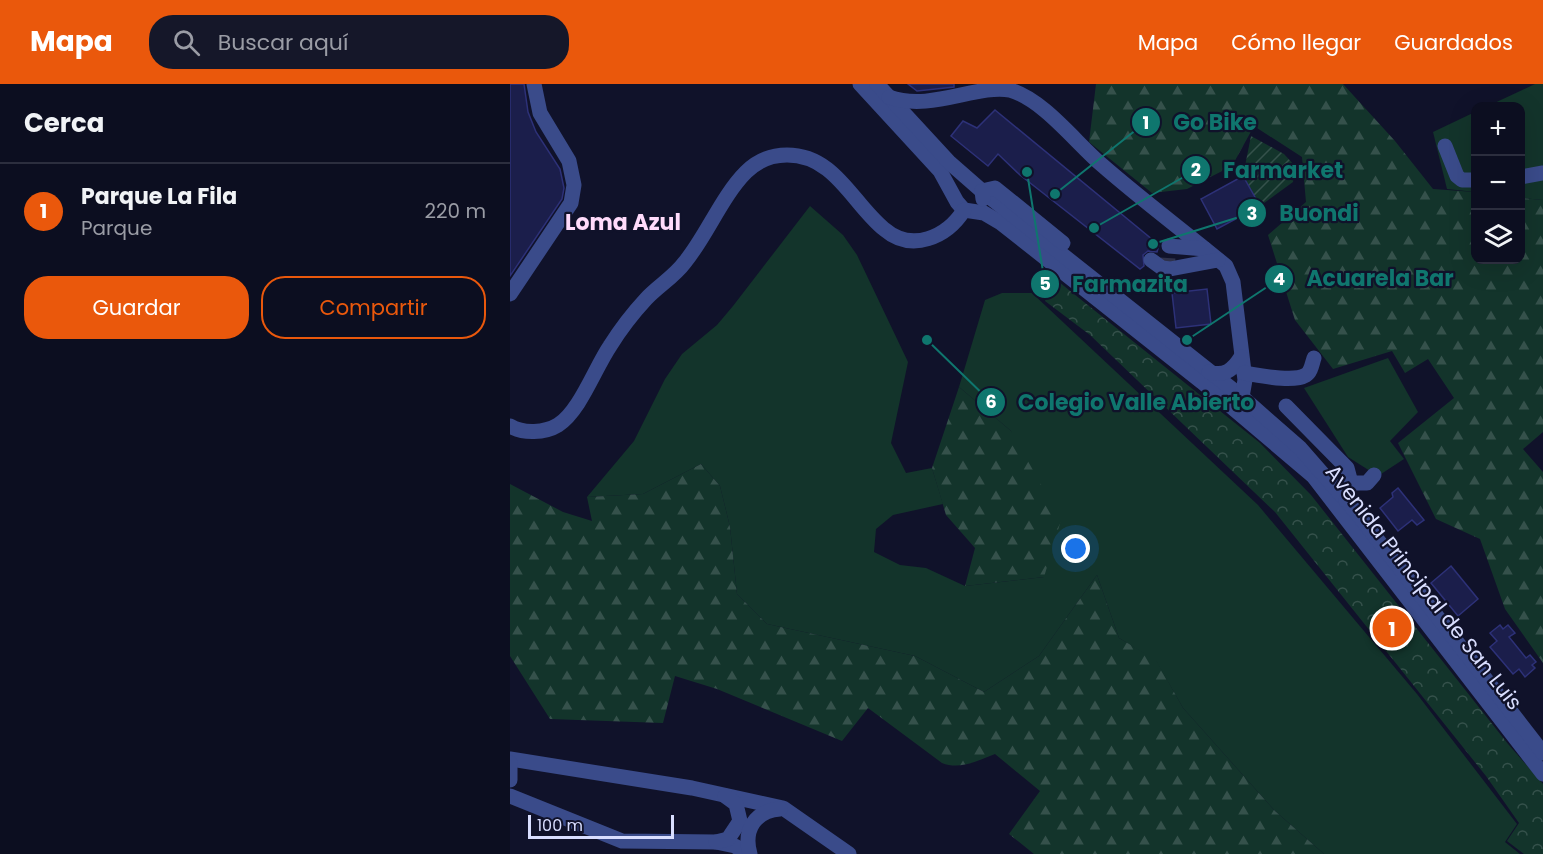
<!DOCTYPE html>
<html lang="es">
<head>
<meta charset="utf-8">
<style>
  :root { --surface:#0c0e20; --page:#151729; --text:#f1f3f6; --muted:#9a9ca5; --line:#2c2e3e; --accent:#ea580c }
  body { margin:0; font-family:Poppins,sans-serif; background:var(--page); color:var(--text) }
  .controls { position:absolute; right:18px; top:18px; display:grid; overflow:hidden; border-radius:12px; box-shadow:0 6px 24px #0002 }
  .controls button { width:54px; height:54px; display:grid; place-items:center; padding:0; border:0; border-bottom:2px solid var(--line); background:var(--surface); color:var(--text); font:30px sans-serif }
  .scale { position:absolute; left:18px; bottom:15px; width:146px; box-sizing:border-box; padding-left:6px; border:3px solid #d9deff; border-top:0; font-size:16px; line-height:21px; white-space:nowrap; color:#d9deff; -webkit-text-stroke:4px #10122a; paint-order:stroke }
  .you { position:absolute; left:566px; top:465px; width:21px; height:21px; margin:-15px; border:4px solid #fff; border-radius:50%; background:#1a73e8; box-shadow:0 0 0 9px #1a73e833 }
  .badge { display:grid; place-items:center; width:39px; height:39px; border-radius:50%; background:var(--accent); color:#fff; font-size:20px; font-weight:700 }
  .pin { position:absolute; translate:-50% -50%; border:3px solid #fff; box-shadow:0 2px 6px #0006 }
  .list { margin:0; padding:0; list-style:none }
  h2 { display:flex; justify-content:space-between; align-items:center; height:78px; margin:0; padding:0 24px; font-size:26px }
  h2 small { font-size:20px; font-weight:400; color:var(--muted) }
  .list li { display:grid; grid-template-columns:39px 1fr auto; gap:18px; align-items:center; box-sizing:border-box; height:96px; padding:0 24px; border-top:2px solid var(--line) }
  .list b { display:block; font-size:22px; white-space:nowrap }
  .list p { margin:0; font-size:20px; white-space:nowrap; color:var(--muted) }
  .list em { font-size:20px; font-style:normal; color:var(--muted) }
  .actions { display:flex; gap:12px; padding:18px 24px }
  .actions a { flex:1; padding:14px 0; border:2px solid var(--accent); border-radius:24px; text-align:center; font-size:21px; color:var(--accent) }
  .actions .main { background:var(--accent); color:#fff }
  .icon { flex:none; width:33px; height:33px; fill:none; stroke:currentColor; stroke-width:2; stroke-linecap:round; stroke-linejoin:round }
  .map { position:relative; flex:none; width:1033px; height:770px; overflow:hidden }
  header { display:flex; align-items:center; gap:36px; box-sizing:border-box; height:84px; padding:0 30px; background:var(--accent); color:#fff }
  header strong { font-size:28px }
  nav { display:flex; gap:33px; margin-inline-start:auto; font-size:21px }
  .search { width:420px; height:54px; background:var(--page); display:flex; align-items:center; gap:15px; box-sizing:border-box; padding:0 21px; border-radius:24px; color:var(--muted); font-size:22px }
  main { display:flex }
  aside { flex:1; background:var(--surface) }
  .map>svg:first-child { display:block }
  .grass { fill:#13342b }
  .forest { fill:url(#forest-firs) }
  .park { fill:url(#park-crowns) }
  .garden { fill:url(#garden-furrows) }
  .building { fill:#1b1e4b; stroke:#2d3178; stroke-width:1.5 }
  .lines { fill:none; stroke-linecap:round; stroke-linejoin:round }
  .minor-tunnel { stroke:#2e314a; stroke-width:15; stroke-dasharray:15 8; stroke-linecap:butt }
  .minor { stroke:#3a4b8a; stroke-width:15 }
  .labels { text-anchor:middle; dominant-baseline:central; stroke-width:4.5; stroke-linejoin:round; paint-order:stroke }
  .street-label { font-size:21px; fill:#d9deff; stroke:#10122a }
  .neighbourhood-label { font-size:22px; font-weight:bold; fill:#ffdbfb; stroke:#10122a }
  .leader { fill:none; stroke:#0f766e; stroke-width:2 }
  .callout-dot { fill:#0f766e; stroke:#10122a; stroke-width:2 }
  .mark-label { font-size:18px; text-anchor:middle; font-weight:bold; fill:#fff }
  .callout-label { font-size:22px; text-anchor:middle; font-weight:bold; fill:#0f766e; stroke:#10122a; stroke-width:4.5; stroke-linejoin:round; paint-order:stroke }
</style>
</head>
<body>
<header>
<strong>Mapa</strong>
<div class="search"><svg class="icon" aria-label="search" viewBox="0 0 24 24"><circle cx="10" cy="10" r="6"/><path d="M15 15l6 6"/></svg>Buscar aquí</div>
<nav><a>Mapa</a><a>Cómo llegar</a><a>Guardados</a></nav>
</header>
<main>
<aside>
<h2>Cerca<small></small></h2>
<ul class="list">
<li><span class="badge">1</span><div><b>Parque La Fila</b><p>Parque</p></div><em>220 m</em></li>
</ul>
<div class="actions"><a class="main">Guardar</a><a>Compartir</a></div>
</aside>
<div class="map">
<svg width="1033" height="770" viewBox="0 0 1033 770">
  <defs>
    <pattern id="forest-firs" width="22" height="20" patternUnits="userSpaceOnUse" patternTransform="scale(1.5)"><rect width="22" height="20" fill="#13342b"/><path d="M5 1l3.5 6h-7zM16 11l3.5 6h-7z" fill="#35514b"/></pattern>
    <pattern id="park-crowns" width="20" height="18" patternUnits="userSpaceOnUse" patternTransform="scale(1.5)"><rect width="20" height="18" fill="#13342b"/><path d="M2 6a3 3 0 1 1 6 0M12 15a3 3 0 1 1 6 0" fill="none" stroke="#35514b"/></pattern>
    <pattern id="garden-furrows" width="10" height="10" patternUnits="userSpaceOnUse" patternTransform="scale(1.5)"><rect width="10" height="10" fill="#13342b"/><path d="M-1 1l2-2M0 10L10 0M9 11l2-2" fill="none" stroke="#35514b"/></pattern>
  </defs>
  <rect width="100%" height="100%" fill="#10122a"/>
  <g class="grass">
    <polygon points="1025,0 1033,0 1033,116 1011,114 1011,22 978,22"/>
    <polygon points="965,28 965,108 937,105 923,48"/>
    <polygon points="300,122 333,151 347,171 398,278 381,359 396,389 422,384 433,420 383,431 366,445 364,468 390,481 416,484 455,502 534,493 501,347 449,303 475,216 492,209 522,209 748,421 907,610 1007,740 995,758 1010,770 814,770 765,727 673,624 646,577 609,554 587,491 529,572 474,608 405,572 257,540 227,510 220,443 210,402 191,380 133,410 77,413 124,357 155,295 172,270 207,241 223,222"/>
    <polygon points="878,274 908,328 880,357 894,375 868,392 838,373 794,304"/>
  </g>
  <g class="forest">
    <polygon points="586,0 833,0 885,57 923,105 965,108 966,176 1011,176 1011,114 1033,116 1033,348 1013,365 1033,388 1033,579 995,525 970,455 926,435 888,359 944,314 918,275 895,289 882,267 823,285 785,236 758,151 796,118 792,73 744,42 722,82 677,105 642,109 579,58"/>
    <polygon points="449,303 501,347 551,436 534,493 455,502 465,464 436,431 422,384"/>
    <path d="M 191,380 L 210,402 L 220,443 L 227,510 L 257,540 L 405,572 L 474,608 L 529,572 L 587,491 L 609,554 L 646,576 L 673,624 L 765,727 L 814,770 L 524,770 L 499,750 L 530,707 L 485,670 C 467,677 450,686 432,679 L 358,624 L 332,657 L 207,605 L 165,592 L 153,639 L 40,635 L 0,572 L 0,400 L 53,428 L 82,437 L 77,413 L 133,410 Z"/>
  </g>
  <polygon class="park" points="544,194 750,359 801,411 998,660 1033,700 1033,770 1014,770 997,757 1009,739 976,692 765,428 580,251 535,217"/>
  <polygon class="garden" points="741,52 774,70 785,82 783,98 750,122 733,92"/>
  <g class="building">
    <polygon points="0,0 14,0 18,28 26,48 50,85 54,104 52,115 0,192"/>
    <polygon points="398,0 444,0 444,3 407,7"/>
    <polygon points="485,26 649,161 647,168 638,167 633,171 634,182 630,185 510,91 488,70 478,82 441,52 453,37 467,44"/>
    <polygon points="733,92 750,122 707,145 691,115"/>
    <polygon points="697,205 701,240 666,244 662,209"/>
    <polygon points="888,404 914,436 907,441 902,436 888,447 870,424 883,413 882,409"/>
    <polygon points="941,482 968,515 948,532 921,499"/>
    <polygon points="990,541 993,545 998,541 1005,549 999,553 1016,574 1020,571 1026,578 1022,581 1025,584 1015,593 1009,585 1003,590 980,563 987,557 980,549"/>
  </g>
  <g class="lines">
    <polyline class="minor-tunnel" points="657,189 658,173"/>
    <g class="minor">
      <polyline points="350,0 430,87 447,118 454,126 474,129 491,139 692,298 803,392 1033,690"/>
      <polyline points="367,0 440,79 472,107 732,313 790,364 846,428 1033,669"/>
      <path d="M 379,13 C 421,28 466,0 500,6 C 534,16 566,59 592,81 C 632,116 675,148 716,182 L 723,198 L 735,296 L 732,313 L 728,318"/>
      <polyline points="935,62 947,92 952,96 966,96"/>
      <polyline points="1011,93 1033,89"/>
      <polyline points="473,115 472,107 485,104 553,159"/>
      <polyline points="659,162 695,165"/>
      <polyline points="641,176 652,184 660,185 708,176"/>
      <polyline points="0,210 61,119 64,101 59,77 30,29 24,0"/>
      <path d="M 699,288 C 714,293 723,286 731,273"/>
      <path d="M 734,289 C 748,291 783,299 796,291 C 801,288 802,280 804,274"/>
      <polyline points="776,322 837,384 841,399 836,416"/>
      <path d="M 0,342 C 13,350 35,349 48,341 C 70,327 85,284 100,262 C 110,246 123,229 136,215 C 148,202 164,193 175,178 C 197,151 212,112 236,88 C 247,77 262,71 277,71 C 325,71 342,119 374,145 C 402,169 437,153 454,126"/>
      <polyline points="841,399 857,399 864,391"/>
      <polyline points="0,675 182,704 273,724 339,770"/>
      <polyline points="0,679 0,696"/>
      <polyline points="0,712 112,757 206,758 225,762 237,770"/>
      <polyline points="206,758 218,755 230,737 226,720 215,712"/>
      <path d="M 240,770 C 233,746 245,727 270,725"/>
    </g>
  </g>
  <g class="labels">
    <g class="street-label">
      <text transform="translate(914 503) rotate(52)">Avenida Principal de San Luis</text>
    </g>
    <g class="neighbourhood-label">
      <text x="113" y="138">Loma Azul</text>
    </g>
  </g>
  <path class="leader" d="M545 110L636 38M584 144L686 86M643 160L742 129M677 256L769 195M517 88L535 200M417 256L481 318"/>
  <g class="callout-dot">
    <circle cx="545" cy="110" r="6"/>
    <circle cx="584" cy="144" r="6"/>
    <circle cx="643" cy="160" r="6"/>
    <circle cx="677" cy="256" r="6"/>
    <circle cx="517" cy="88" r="6"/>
    <circle cx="417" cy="256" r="6"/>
    <circle cx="636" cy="38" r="15"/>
    <circle cx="686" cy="86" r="15"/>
    <circle cx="742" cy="129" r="15"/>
    <circle cx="769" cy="195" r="15"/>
    <circle cx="535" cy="200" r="15"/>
    <circle cx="481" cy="318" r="15"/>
  </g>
  <g class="mark-label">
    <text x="636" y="45">1</text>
    <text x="686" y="92">2</text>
    <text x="742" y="136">3</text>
    <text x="769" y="201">4</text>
    <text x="535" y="206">5</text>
    <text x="481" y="324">6</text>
  </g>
  <g class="callout-label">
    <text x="705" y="46">Go Bike</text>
    <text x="773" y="94">Farmarket</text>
    <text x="809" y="137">Buondi</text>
    <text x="870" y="202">Acuarela Bar</text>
    <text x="620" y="208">Farmazita</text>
    <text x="626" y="326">Colegio Valle Abierto</text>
  </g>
</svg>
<div class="controls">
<button>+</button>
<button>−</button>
<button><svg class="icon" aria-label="layers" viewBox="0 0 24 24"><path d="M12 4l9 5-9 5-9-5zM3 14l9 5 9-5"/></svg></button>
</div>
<div class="scale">100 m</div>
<div class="you"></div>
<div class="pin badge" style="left:882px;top:544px">1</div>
</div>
</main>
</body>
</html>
